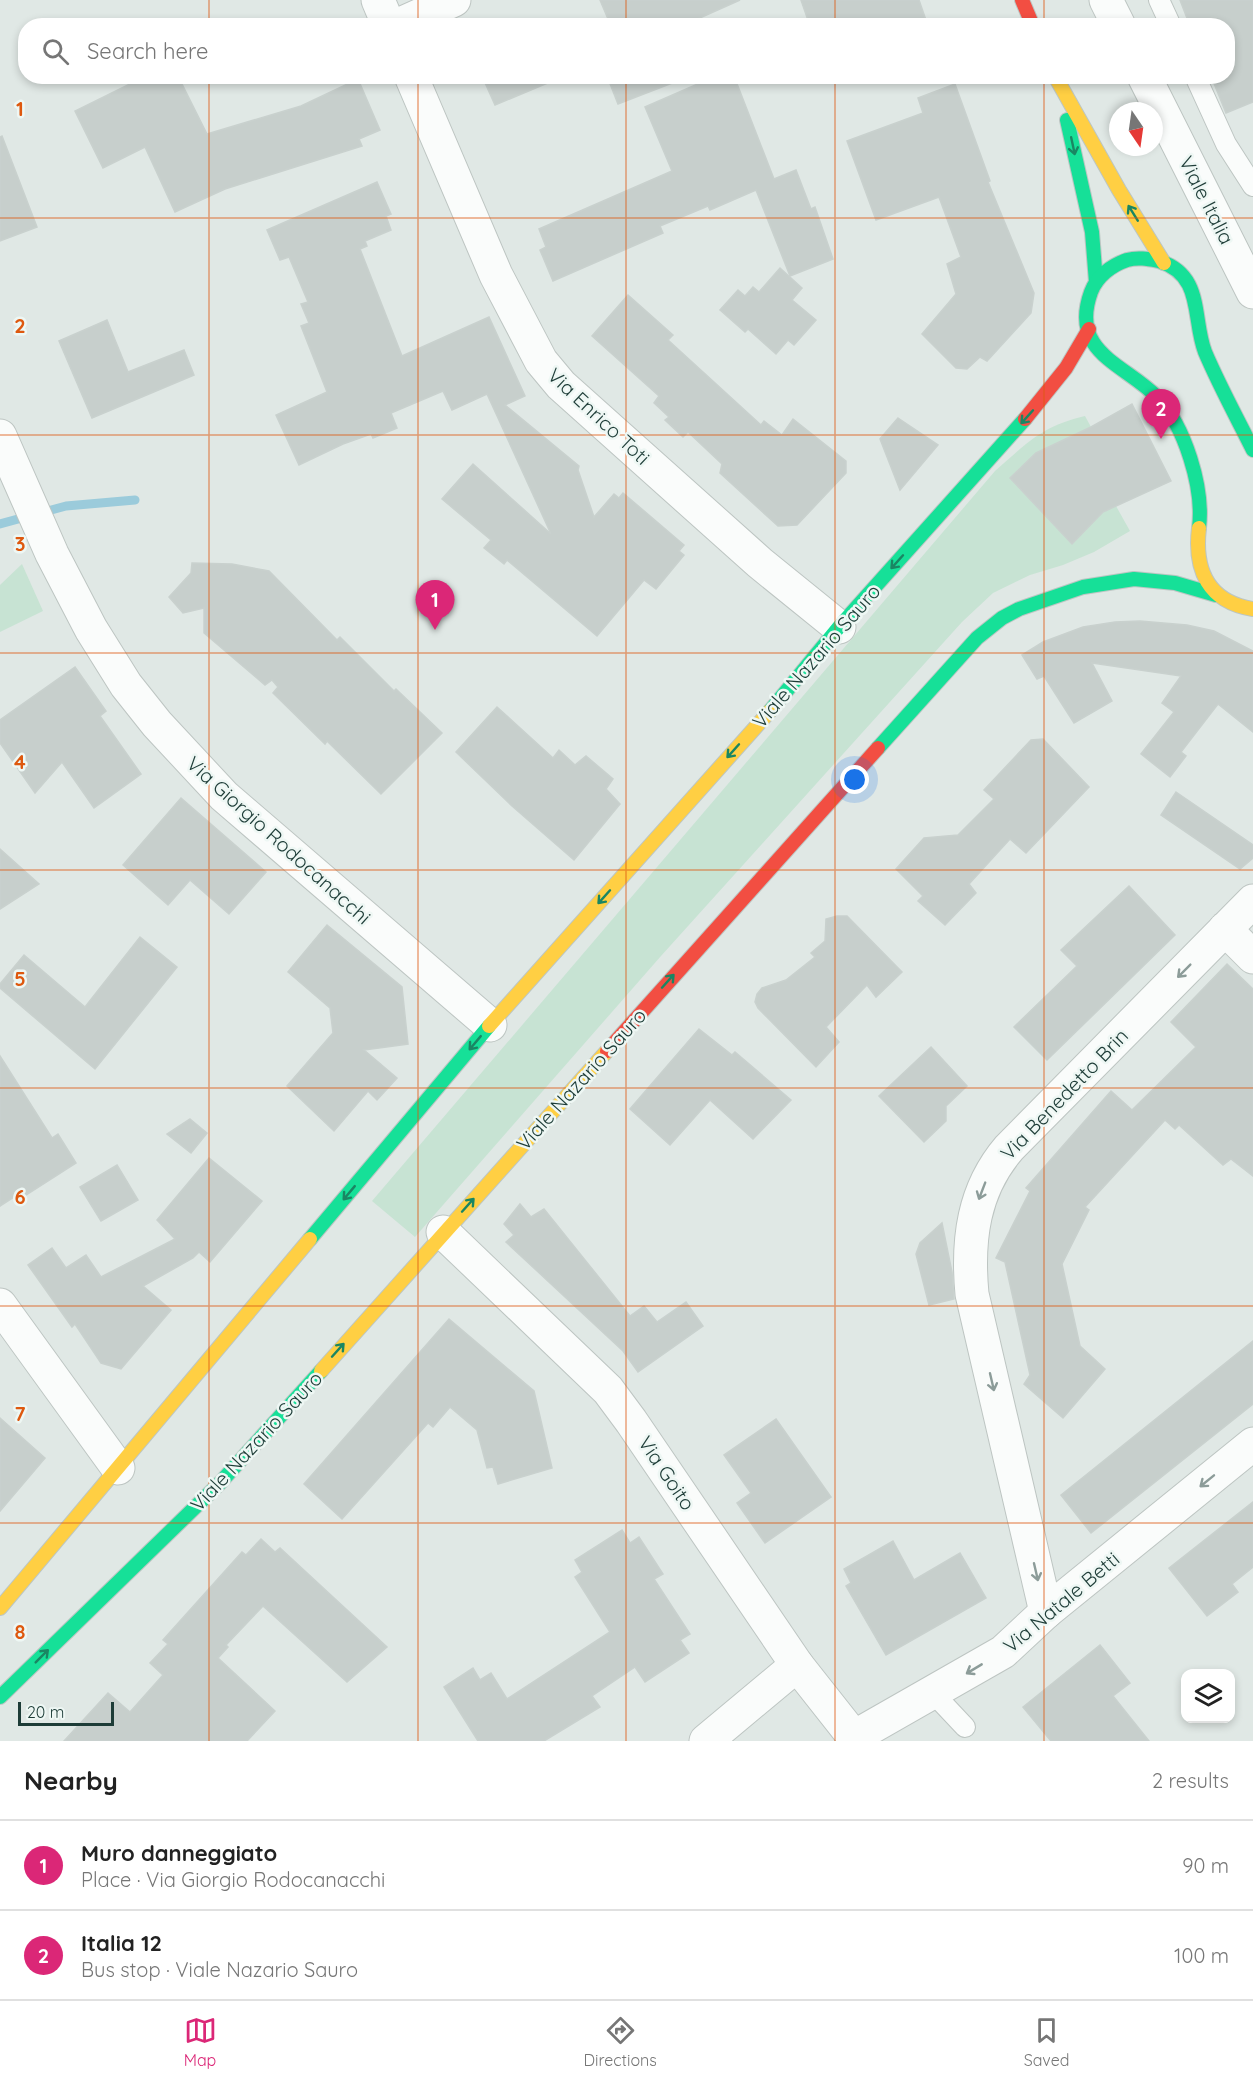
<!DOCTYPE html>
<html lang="en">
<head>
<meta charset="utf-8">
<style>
  :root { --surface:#fff; --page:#f6f6f6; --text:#222; --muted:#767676; --line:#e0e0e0; --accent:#db2777 }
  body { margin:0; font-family:Quicksand,sans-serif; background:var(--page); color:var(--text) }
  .controls { position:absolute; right:18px; bottom:18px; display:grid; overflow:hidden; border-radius:12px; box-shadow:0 3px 9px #0003 }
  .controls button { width:54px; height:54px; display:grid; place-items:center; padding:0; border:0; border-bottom:2px solid var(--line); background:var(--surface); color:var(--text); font:30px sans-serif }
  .compass { position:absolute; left:1109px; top:102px; width:54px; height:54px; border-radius:50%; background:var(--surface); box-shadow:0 3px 9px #0003; rotate:167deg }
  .scale { position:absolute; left:18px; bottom:15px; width:96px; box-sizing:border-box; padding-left:6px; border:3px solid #1d3c37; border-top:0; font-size:16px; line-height:21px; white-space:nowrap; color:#1d3c37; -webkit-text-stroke:4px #eef7f4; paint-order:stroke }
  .you { position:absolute; left:855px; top:780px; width:21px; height:21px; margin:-15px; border:4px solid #fff; border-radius:50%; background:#1a73e8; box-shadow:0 0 0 9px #1a73e833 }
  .badge { display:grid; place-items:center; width:39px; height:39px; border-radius:50%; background:var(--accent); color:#fff; font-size:20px; font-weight:700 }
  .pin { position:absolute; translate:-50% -50px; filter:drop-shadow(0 2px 3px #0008) }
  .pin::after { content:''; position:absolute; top:32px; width:21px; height:18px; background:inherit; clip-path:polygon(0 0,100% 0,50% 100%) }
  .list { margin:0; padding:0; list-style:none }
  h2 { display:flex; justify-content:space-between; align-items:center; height:78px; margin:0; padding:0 24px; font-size:26px }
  h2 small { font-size:20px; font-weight:400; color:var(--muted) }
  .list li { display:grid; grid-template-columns:39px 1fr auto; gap:18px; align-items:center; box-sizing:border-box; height:90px; padding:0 24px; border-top:2px solid var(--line) }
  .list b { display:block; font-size:22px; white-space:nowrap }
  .list p { margin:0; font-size:20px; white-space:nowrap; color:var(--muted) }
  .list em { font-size:20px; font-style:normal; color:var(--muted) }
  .icon { flex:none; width:33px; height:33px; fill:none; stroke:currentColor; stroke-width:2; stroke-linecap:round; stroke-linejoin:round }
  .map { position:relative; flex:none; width:1253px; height:1741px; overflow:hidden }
  .search { position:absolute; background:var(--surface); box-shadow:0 3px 9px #0003; left:18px; right:18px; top:18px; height:66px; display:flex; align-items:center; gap:15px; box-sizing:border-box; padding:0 21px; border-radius:24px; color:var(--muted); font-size:22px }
  .sheet { height:258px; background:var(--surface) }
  nav { display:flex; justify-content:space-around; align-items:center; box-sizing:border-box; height:84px; border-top:2px solid var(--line); background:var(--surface); font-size:16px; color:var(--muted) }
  nav a { display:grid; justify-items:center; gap:3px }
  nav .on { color:var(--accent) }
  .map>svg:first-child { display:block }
  .green { fill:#c7e3d3 }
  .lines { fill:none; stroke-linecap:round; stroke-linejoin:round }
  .stream { stroke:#9bcbdb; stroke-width:9 }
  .building { fill:#c7cfcc; stroke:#c9d1ce; stroke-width:1.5 }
  .lane-casing { stroke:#bdc5c2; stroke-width:22 }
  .street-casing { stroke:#bdc5c2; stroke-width:35 }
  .fast-casing { stroke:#bcc6c3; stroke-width:16 }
  .slow-casing { stroke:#bcc6c3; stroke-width:16 }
  .jam-casing { stroke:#bcc6c3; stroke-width:16 }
  .lane { stroke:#fafcfb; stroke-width:20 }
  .street { stroke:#fafcfb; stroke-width:33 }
  .fast { stroke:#16e098; stroke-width:14 }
  .slow { stroke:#ffcf43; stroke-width:14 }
  .jam { stroke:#f24e42; stroke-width:14 }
  .oneway { stroke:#1a8663 }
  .oneway2 { stroke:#8c9c99 }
  .grid { fill:none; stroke:#de580e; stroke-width:1.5; stroke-opacity:0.55 }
  .labels { text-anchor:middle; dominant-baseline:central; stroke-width:5; stroke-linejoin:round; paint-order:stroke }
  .street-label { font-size:20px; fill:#1d3c37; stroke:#eef7f4 }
  .grid-label { font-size:20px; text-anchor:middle; font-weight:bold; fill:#de580e; stroke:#eef7f4; stroke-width:5; stroke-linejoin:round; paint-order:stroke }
</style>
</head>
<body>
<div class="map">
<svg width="1253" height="1741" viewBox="0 0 1253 1741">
  <rect width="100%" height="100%" fill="#e0e8e5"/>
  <g class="green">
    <path d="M 1085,416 L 1091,427 L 1036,453 L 1103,512 L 1116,506 L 1130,531 L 1094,552 L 1063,565 L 1030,575 L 993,593 L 962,622 L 661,956 L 415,1237 L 372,1201 L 995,471 C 1027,443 1042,426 1085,416 Z"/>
    <polygon points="22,564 43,611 0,632 0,585"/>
  </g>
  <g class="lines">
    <polyline class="stream" points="0,524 66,506 135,500"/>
  </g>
  <g class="building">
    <polygon points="600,0 740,0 682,26 611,26"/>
    <polygon points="801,0 919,0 928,26 810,26"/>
    <polygon points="1180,0 1253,0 1253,102 1226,113 1211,76 1227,76 1227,26 1190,26"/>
    <polygon points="146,76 178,76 207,134 301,106 358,79 380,130 359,139 362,146 225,189 175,212 145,147 103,168 75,111"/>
    <polygon points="482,76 561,76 562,77 495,105"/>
    <polygon points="607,76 684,76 685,78 618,104"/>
    <polygon points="716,76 734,76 774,179 796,170 811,209 815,207 833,259 790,276 756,190 710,210 708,206 660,226 663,233 553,281 540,250 546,247 539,229 672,171 645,107"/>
    <polygon points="955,84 990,181 988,182 1034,293 1031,313 987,361 980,357 967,369 956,368 922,334 956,294 947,264 961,257 939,197 876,220 847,141 923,113 918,98"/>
    <polygon points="2,136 37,227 0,241 0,137"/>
    <polygon points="377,182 391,214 386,216 391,230 365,241 367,246 360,249 402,356 489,317 525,396 505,405 579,466 578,470 594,517 614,494 619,498 623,493 684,545 679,551 684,555 656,589 644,580 597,636 507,560 504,564 484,548 491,540 442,499 473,464 551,534 487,394 452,410 443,391 391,413 397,428 373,438 371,434 343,444 299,465 276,415 327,392 301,326 309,323 301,304 308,302 289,257 280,260 267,230"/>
    <polygon points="780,268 802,288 792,300 816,320 794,345 788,340 776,354 748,329 745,332 720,310 738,290 745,296 753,287 759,292"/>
    <polygon points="628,295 673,335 668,340 761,425 764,421 782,435 793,419 846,461 846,473 797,525 778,526 720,473 722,464 688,432 683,437 665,420 669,417 654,403 659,396 592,336"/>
    <polygon points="107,320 128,372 184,350 194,375 92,418 59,341"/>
    <polygon points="1132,404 1171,481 1103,512 1072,544 1010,478 1036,453 1091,427"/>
    <polygon points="898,418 938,445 900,490 880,439"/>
    <polygon points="192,563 232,564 269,571 337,640 340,637 394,691 396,689 442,733 381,794 327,741 325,744 273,693 278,687 272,680 265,685 204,633 204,608 183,613 169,597 191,573"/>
    <polygon points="1140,621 1187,625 1214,631 1253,651 1253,732 1218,704 1181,752 1186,756 1170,777 1141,754 1174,712 1162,703 1181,676 1092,663 1112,701 1074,723 1044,676 1037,679 1022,655 1043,642 1083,627 1115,622"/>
    <polygon points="75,667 106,711 100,716 141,774 94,808 62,762 35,793 0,743 0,720"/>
    <polygon points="497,707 553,758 559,750 575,765 586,756 613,779 606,789 620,804 574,860 512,806 456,752"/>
    <polygon points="1043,739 1089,787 1026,853 1010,839 969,884 976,893 945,925 918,901 923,896 896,869 924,838 958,835 994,799 984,790 1031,740"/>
    <polygon points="1176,792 1253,845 1253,858 1240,869 1161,815"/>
    <polygon points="181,798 266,872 229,914 190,880 168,905 123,865"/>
    <polygon points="0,849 39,884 0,909"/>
    <polygon points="1129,886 1175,935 1047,1060 1014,1027 1077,966 1061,950"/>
    <polygon points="837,916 847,916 902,972 876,997 867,985 826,1027 839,1042 816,1067 758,1008 755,1002 757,994 762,988 786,980 815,957 811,953 825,941 826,919"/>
    <polygon points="327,925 402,987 408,1044 364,1050 397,1078 377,1100 368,1091 334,1131 287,1086 333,1033 330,1008 288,972"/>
    <polygon points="140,937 177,967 95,1069 0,988 0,984 24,955 85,1007"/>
    <polygon points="1227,964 1253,989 1253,1176 1231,1159 1223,1165 1179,1125 1175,1129 1165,1120 1085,1207 1089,1210 1062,1264 1080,1346 1105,1369 1063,1418 1024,1384 1030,1375 1005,1262 996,1258 1030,1191 1026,1188 1111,1091 1132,1110 1196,1047 1171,1022"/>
    <polygon points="699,1029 732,1055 735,1052 791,1100 753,1139 710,1100 670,1145 630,1109"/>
    <polygon points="931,1047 967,1086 946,1106 946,1121 924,1142 879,1096"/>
    <polygon points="0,1056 52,1138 58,1134 76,1163 23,1197 20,1193 0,1206"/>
    <polygon points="190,1119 207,1133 191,1153 167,1134"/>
    <polygon points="209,1158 262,1201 210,1262 199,1252 193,1258 143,1286 171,1310 121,1369 101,1363 75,1324 72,1327 28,1265 52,1248 66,1268 86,1255 101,1277 175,1239 157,1220"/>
    <polygon points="117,1165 138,1200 101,1221 80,1187"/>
    <polygon points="520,1204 531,1217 544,1209 630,1316 644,1306 657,1322 686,1302 703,1326 638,1372 623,1351 506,1242 514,1235 504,1224"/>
    <polygon points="942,1223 952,1272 954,1299 929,1305 916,1254 920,1243"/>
    <polygon points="449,1319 534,1391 552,1468 498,1484 493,1467 487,1468 477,1430 450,1407 433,1427 428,1423 342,1519 304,1484"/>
    <polygon points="1253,1341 1253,1404 1091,1533 1061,1495"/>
    <polygon points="0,1418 45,1458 0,1511"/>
    <polygon points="776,1419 831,1497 765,1543 737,1503 751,1493 724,1455"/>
    <polygon points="1253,1502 1253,1567 1232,1584 1238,1592 1207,1616 1169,1568"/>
    <polygon points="622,1530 630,1543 639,1537 663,1574 654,1579 690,1634 680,1640 689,1653 645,1682 635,1667 592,1696 600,1707 544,1741 478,1741 444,1687 473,1668 480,1680 491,1673 507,1699 610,1632 575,1577 582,1572 575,1560"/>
    <polygon points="261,1539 275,1552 280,1548 387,1647 347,1682 263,1606 226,1645 228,1647 218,1658 275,1711 247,1741 64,1741 108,1693 130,1712 163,1675 150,1663 168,1644 163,1640 242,1552 246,1555"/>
    <polygon points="893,1541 914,1580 960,1553 986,1598 886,1655 846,1586 851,1583 844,1569"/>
    <polygon points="1100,1645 1130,1683 1113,1696 1149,1741 1051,1741 1023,1707"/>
  </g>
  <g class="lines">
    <g class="lane-casing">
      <g id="lane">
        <polyline points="1159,0 1171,26"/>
        <polyline points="1195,76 1226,144 1253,186"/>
        <polyline points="933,1693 965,1727"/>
      </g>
    </g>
    <g class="street-casing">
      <g id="street">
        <polyline points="378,0 389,26"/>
        <polyline points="1106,0 1119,26"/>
        <polyline points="396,26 454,0"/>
        <polyline points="411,76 496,275 541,361 561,385 760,563 839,627"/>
        <polyline points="1144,76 1253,292"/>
        <polyline points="0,436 52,554 91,629 126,685 157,724 224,796 490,1025"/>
        <polyline points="1225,929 1253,957"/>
        <polyline points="443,1232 608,1390 631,1421 797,1665 857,1741"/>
        <polyline points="0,1305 118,1468"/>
        <path d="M 1046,1612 L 972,1294 C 967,1240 973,1190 1009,1148 L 1253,901"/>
        <polyline points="854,1737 1003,1652 1046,1612 1253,1444"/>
        <polyline points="706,1741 797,1665"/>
      </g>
    </g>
    <g class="fast-casing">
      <g id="fast">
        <polyline points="1067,120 1092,232 1096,282"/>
        <path d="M 1199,528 C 1204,488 1185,426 1157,397 C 1125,364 1069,353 1091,292 C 1097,276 1112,265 1127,260 C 1138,257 1148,259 1159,261 C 1204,275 1192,318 1205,352 C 1219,385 1237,418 1253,450"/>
        <polyline points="770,711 839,627 1025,419"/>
        <polyline points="878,748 977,638 1002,618 1019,609 1083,587 1134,579 1175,583 1216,595"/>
        <polyline points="310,1239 489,1026"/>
        <polyline points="0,1697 220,1483 321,1371"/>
      </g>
    </g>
    <g class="slow-casing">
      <g id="slow">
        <polyline points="1055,76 1119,190 1164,263"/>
        <path d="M 1199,528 C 1194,570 1208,602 1253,609"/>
        <polyline points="489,1026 770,711"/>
        <polyline points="321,1371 607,1051"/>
        <polyline points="0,1608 310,1239"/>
      </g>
    </g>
    <g class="jam-casing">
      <g id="jam">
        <polyline points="1022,0 1033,26"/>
        <polyline points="1025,419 1066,368 1089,329"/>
        <polyline points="607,1051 878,748"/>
      </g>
    </g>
    <use href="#lane" class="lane"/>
    <use href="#street" class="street"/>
    <use href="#fast" class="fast"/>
    <use href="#slow" class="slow"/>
    <use href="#jam" class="jam"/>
  </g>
  <defs><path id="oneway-shaft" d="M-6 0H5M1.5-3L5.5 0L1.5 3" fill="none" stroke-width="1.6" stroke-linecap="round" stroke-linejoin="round" transform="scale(1.5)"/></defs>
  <g class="oneway">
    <use href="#oneway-shaft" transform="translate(1073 146) rotate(78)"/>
    <use href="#oneway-shaft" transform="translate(1133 213) rotate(-122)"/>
    <use href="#oneway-shaft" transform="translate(1027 417) rotate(132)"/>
    <use href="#oneway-shaft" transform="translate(897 562) rotate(132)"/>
    <use href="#oneway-shaft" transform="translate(733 751) rotate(132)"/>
    <use href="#oneway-shaft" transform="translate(604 897) rotate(132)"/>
    <use href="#oneway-shaft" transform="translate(668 981) rotate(-48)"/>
    <use href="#oneway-shaft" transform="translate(475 1043) rotate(130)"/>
    <use href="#oneway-shaft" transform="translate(349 1193) rotate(130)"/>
    <use href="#oneway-shaft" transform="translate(468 1205) rotate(-48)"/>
    <use href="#oneway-shaft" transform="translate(338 1350) rotate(-48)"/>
    <use href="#oneway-shaft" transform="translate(42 1656) rotate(-45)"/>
  </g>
  <g class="oneway2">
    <use href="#oneway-shaft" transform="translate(1184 971) rotate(135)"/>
    <use href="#oneway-shaft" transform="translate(982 1191) rotate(111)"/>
    <use href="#oneway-shaft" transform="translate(992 1382) rotate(77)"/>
    <use href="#oneway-shaft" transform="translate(1207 1481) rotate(141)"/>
    <use href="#oneway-shaft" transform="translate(1036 1572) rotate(77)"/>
    <use href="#oneway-shaft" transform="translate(974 1669) rotate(149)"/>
  </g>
  <path class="grid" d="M 209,0 L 209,26M 418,0 L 418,26M 626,0 L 626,26M 835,0 L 835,26M 1044,0 L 1044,26M 209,76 L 209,1741M 418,76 L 418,1741M 626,76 L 626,1741M 835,76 L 835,1741M 1044,76 L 1044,1741M 0,218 L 1253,218M 0,435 L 1253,435M 0,653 L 1253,653M 0,870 L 1253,870M 0,1088 L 1253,1088M 0,1306 L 1253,1306M 0,1523 L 1253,1523"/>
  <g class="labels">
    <g class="street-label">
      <text transform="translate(1207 200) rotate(63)">Viale Italia</text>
      <text transform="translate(599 416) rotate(43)">Via Enrico Toti</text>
      <text transform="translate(816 656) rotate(-49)">Viale Nazario Sauro</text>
      <text transform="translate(279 840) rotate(42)">Via Giorgio Rodocanacchi</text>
      <text transform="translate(581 1079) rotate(-48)">Viale Nazario Sauro</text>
      <text transform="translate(1064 1094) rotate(-46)">Via Benedetto Brin</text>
      <text transform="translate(256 1441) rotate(-47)">Viale Nazario Sauro</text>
      <text transform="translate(667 1473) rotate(56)">Via Goito</text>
      <text transform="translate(1061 1602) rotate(-40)">Via Natale Betti</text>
    </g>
  </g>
  <g class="grid-label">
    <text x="20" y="116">1</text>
    <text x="20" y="333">2</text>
    <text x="20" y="551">3</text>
    <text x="20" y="769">4</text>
    <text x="20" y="986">5</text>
    <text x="20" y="1204">6</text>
    <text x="20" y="1421">7</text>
    <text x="20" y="1639">8</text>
  </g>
</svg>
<div class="controls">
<button><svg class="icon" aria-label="layers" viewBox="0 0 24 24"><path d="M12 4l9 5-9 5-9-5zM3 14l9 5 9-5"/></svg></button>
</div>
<svg class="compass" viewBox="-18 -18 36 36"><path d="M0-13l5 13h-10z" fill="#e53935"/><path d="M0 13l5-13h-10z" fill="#767676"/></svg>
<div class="scale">20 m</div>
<div class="you"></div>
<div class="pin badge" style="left:435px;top:630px">1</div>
<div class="pin badge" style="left:1161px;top:439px">2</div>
<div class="search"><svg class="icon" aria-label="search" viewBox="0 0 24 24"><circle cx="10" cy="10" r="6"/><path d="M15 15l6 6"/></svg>Search here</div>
</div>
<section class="sheet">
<h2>Nearby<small>2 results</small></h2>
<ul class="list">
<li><span class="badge">1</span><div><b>Muro danneggiato</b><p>Place · Via Giorgio Rodocanacchi</p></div><em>90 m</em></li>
<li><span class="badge">2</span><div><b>Italia 12</b><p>Bus stop · Viale Nazario Sauro</p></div><em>100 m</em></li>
</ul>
</section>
<nav>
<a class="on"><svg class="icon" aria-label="map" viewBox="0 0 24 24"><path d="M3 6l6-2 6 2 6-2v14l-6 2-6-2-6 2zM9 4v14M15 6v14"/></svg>Map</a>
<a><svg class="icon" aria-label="directions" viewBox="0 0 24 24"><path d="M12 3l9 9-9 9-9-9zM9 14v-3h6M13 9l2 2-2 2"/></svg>Directions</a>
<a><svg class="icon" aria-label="saved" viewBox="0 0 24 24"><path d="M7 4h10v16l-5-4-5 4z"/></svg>Saved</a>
</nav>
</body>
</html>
